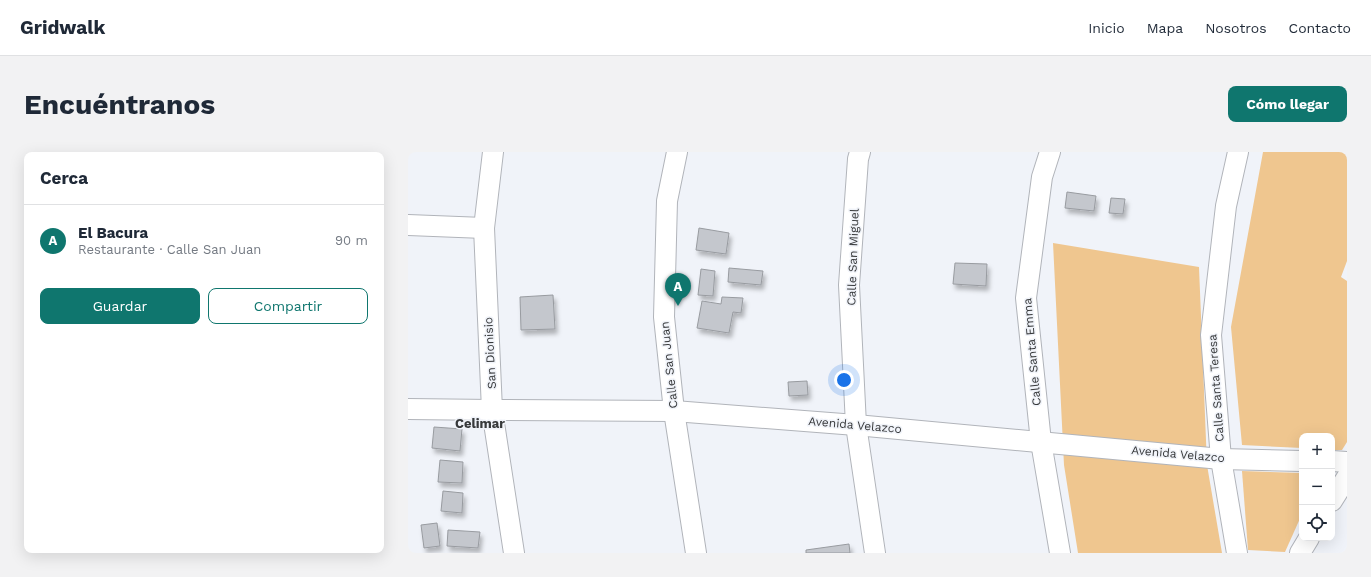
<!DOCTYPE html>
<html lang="es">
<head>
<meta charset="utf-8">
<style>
  :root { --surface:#fff; --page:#f2f2f3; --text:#1f2937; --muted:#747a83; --line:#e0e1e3; --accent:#0f766e }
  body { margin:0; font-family:"Work Sans",sans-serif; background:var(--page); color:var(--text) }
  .controls { position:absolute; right:12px; bottom:12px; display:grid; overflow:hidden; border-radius:8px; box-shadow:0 4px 16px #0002 }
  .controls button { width:36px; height:36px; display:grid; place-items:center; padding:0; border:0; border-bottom:1px solid var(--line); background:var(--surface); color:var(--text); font:20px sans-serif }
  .you { position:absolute; left:436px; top:228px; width:14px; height:14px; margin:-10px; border:3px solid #fff; border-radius:50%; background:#1a73e8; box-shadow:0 0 0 6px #1a73e833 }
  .badge { display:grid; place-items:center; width:26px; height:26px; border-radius:50%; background:var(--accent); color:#fff; font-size:13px; font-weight:700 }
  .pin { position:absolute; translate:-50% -33px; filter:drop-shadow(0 1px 2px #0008) }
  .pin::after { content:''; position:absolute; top:21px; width:14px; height:12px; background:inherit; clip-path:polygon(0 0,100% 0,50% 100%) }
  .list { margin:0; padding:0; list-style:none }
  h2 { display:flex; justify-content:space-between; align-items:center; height:52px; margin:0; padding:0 16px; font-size:17px }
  h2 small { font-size:13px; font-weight:400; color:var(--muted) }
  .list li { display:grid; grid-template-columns:26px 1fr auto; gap:12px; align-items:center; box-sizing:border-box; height:72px; padding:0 16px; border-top:1px solid var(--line) }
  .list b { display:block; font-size:15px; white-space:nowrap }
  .list p { margin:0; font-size:13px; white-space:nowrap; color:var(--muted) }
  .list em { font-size:13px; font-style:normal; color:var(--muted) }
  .actions { display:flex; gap:8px; padding:12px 16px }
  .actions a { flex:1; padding:9px 0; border:1px solid var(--accent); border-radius:8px; text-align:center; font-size:14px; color:var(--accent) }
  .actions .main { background:var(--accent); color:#fff }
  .icon { flex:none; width:22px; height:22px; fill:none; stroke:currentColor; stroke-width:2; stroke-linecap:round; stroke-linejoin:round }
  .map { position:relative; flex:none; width:939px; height:401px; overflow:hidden; border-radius:8px }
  header { display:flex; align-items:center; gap:24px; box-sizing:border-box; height:56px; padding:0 20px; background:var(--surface); border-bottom:1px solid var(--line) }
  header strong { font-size:19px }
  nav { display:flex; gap:22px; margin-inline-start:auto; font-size:14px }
  .intro { display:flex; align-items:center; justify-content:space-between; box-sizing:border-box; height:96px; padding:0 24px }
  h1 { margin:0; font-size:28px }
  .button { padding:10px 18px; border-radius:8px; background:var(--accent); color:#fff; font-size:14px; font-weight:700 }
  main { display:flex; gap:24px; padding:0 24px }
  aside { flex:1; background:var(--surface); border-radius:8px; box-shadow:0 4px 16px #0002 }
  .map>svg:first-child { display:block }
  .green { fill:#efc68f }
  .building { fill:#c4c7cd; stroke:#989ba0; filter:url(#shadow) }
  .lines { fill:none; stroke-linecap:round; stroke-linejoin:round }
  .minor-casing { stroke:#b1b4ba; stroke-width:22 }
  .minor { stroke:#fff; stroke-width:20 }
  .labels { text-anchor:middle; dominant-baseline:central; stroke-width:3; stroke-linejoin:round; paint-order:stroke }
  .street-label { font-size:12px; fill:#37393b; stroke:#f0f3f9 }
  .neighbourhood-label { font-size:13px; font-weight:bold; fill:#37393b; stroke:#f0f3f9 }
</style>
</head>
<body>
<header>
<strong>Gridwalk</strong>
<nav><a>Inicio</a><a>Mapa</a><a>Nosotros</a><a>Contacto</a></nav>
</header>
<div class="intro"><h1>Encuéntranos</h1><a class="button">Cómo llegar</a></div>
<main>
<aside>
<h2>Cerca<small></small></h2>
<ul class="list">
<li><span class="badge">A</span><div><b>El Bacura</b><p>Restaurante · Calle San Juan</p></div><em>90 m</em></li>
</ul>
<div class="actions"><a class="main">Guardar</a><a>Compartir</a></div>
</aside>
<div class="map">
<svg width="939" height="401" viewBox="0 0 939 401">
  <defs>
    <filter id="shadow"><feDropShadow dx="2.5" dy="4.5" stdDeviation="2" flood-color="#0004"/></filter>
  </defs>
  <rect width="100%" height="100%" fill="#f0f3f9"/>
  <g class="green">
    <polygon points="855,0 939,0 939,109 933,125 939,129 939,290 934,298 924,298 924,284 894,284 894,296 834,293 823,175"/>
    <polygon points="645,91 791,115 799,313 814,401 670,401 656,313"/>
    <polygon points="834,319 894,321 894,362 877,400 840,398"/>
  </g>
  <g class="building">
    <polygon points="659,40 688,44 686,59 657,56"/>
    <polygon points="703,46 717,47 715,62 701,61"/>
    <polygon points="291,76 321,81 318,102 288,98"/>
    <polygon points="547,111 579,112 578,134 545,132"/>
    <polygon points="321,116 355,119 353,133 320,130"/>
    <polygon points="293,117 307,119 305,144 290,143"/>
    <polygon points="145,143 147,177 113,178 112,145"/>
    <polygon points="314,145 335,146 333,161 325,160 321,181 289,176 294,149 313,152"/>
    <polygon points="399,229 400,243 381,244 380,230"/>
    <polygon points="26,275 54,277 52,299 24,296"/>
    <polygon points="32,308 55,310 54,331 30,330"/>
    <polygon points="35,339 55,341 54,361 33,359"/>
    <polygon points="29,371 32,394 16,396 13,373"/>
    <polygon points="40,378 72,380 70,396 39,394"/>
    <polygon points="441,392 442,401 398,401 398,398"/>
  </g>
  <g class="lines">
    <g class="minor-casing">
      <g id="minor">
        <polyline points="85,0 76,76 84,258 106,401"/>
        <polyline points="269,0 259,49 256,165 266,259 288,401"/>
        <polyline points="452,0 450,7 441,133 448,273 467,401"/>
        <polyline points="642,0 634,25 618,146 633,290 652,401"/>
        <polyline points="0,73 76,76"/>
        <polyline points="0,257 84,258 266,259 448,273 813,307 894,309"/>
        <polyline points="924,309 939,310"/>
        <polyline points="924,349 939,325"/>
        <polyline points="829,401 813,307 803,183 818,54 830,0"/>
        <polyline points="892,401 901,386"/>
      </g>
    </g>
    <use href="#minor" class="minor"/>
  </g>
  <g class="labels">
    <g class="street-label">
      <text transform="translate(445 105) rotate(-88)">Calle San Miguel</text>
      <text transform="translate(624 200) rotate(-95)">Calle Santa Emma</text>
      <text transform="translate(82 201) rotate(-93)">San Dionisio</text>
      <text transform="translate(261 213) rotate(-96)">Calle San Juan</text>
      <text transform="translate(808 236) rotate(-94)">Calle Santa Teresa</text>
      <text transform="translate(447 273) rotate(5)">Avenida Velazco</text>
      <text transform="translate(770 302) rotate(5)">Avenida Velazco</text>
    </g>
    <g class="neighbourhood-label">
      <text x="72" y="271">Celimar</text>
    </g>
  </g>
</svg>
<div class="controls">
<button>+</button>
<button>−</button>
<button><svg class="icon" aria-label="locate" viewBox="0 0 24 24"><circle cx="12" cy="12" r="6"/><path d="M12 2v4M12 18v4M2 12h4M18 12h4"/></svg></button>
</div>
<div class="you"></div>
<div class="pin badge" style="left:270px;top:154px">A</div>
</div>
</main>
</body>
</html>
